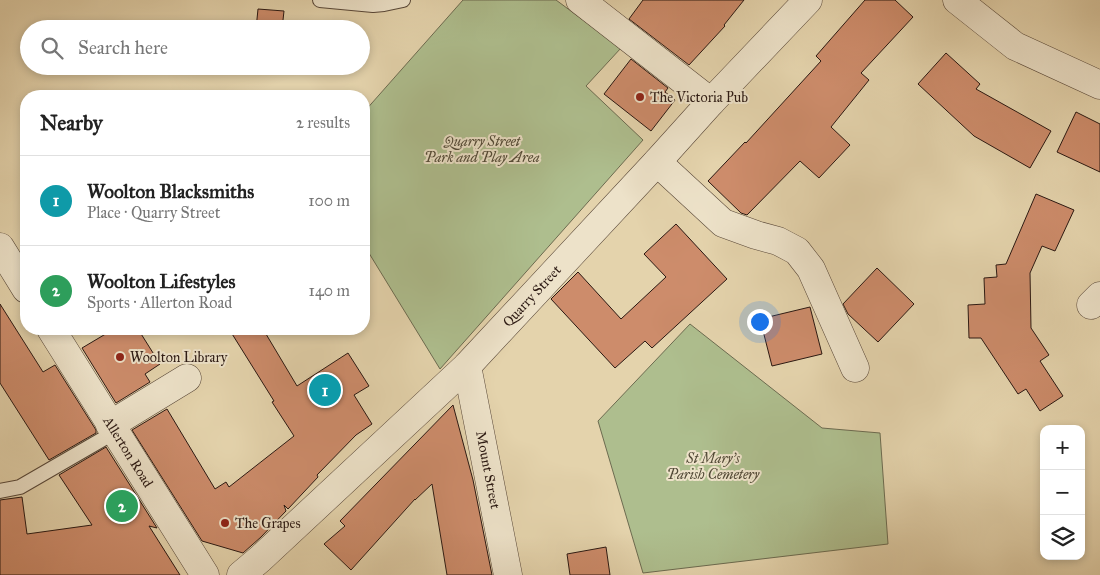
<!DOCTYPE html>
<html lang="en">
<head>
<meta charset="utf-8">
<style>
  :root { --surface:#fff; --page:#f2f2f2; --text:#222; --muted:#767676; --line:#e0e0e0; --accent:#db2777 }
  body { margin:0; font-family:"IM FELL Great Primer",serif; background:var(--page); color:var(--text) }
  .controls { position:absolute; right:15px; bottom:15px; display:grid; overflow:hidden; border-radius:10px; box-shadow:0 2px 8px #0003 }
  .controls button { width:45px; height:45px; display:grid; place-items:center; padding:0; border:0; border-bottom:1px solid var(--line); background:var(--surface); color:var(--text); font:25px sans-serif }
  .you { position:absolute; left:759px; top:321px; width:18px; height:18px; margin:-12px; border:4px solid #fff; border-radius:50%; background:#1a73e8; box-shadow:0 0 0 8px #1a73e833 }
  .badge { display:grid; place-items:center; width:32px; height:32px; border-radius:50%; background:var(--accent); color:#fff; font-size:16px; font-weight:700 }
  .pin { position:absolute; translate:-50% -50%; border:2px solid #fff; box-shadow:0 1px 5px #0006 }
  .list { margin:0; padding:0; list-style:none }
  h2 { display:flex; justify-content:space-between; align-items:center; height:65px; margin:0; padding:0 20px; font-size:21px }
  h2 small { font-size:16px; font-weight:400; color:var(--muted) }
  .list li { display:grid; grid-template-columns:32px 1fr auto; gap:15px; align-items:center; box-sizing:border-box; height:90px; padding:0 20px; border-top:1px solid var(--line) }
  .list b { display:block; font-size:19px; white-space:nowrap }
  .list p { margin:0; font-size:16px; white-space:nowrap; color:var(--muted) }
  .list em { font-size:16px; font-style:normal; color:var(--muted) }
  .icon { flex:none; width:28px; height:28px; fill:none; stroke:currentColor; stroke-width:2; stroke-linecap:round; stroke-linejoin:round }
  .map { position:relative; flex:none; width:1100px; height:575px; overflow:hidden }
  .search { position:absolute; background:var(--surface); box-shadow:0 2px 8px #0003; left:20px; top:20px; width:350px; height:55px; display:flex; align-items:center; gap:12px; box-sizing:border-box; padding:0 18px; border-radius:28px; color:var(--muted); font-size:19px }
  .panel { position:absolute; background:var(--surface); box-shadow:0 2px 8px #0003; left:20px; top:90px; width:350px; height:245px; border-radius:20px }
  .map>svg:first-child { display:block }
  .green { fill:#aebe8e; stroke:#6c6b50 }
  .building { fill:#cd8c6b; stroke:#2a1812 }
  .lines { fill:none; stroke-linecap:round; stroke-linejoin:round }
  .service-casing { stroke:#584738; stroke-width:16 }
  .minor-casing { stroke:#584738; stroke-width:29 }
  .service { stroke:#ede2c9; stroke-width:14 }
  .minor { stroke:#ede2c9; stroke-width:28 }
  .poi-dot { fill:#8f2418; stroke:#ede2c9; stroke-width:2 }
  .labels { text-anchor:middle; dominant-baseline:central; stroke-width:4; stroke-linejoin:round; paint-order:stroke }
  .poi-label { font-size:14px; fill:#2a1812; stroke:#ede2c9; text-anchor:start }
  .park-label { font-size:14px; font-style:italic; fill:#524a37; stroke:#ede2c9 }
  .street-label { font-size:14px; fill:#2a1812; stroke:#ede2c9 }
</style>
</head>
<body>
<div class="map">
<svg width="1100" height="575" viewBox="0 0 1100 575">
  <rect width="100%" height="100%" fill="#e4d3ac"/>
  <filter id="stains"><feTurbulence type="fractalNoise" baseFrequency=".004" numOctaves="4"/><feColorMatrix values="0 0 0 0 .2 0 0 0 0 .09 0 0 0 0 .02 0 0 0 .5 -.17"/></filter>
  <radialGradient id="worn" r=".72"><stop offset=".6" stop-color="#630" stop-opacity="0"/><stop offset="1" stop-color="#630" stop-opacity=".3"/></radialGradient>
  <g class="green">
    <polygon points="463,0 556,0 621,48 586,86 643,140 440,369 364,245 364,112"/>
    <polygon points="690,324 822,428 880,433 888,544 643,573 598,421"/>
  </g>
  <g class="building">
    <polygon points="643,0 744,0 724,25 725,26 689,65 629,19"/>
    <polygon points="865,0 895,0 913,17 861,73 869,80 831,127 850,145 819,178 800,161 747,215 741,213 708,181 745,142 746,143 821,61 816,56"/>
    <polygon points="258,9 284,11 282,29 256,29"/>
    <polygon points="946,53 980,84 976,89 1051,131 1030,168 974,136 918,84"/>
    <polygon points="631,59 668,88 665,92 675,100 651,131 604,94"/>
    <polygon points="252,66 277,66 277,70 252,68"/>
    <polygon points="1076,112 1100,124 1100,172 1057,152"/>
    <polygon points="1036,194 1074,210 1055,251 1042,246 1030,273 1031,328 1049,355 1040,361 1063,396 1040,411 1026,389 1018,394 981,338 969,338 968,305 985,304 984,278 997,277 996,265 1006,264"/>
    <polygon points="676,224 727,279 652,348 645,341 615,368 551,299 578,272 621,319 666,277 644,254"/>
    <polygon points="877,268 914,304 878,342 848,314 843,304"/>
    <polygon points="0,304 43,372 55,365 96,430 96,433 49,460 0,383"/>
    <polygon points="810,307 822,354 772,366 760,319"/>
    <polygon points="114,329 138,329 160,364 145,374 150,382 116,403 82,348"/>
    <polygon points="229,329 263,329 297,386 348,353 369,386 354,395 372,424 356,435 317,475 318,477 288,509 284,505 286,511 261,537 243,553 202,541 132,430 167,409 215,489 226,482 229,487 294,436 272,402 274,401"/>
    <polygon points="453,405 473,480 492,575 447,575 432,484 415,500 415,499 351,570 324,544 345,526 340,521"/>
    <polygon points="106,447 157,528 149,526 180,575 0,575 0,500 22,497 27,534 92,525 59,475"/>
    <polygon points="606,547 610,575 570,575 567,554"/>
  </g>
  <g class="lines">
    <g class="service-casing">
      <g id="service">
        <polyline points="320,0 373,5 384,4 403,0"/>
        <polyline points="0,491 20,487 115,432"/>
      </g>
    </g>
    <g class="minor-casing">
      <g id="minor">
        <polyline points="580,0 711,102"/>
        <polyline points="957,0 1015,46 1100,85"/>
        <polyline points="657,162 723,223 756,235 778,241 797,251 811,269 855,368"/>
        <polyline points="0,247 26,289"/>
        <polyline points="1091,305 1100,296"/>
        <polyline points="51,329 205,575"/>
        <polyline points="467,366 508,575"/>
        <polyline points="110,425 187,378"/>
        <polyline points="241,575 260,559 467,366 657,162 711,102 808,0"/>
      </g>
    </g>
    <use href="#service" class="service"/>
    <use href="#minor" class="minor"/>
  </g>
  <g class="poi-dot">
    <circle cx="640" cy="97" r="5"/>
    <circle cx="120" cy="357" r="5"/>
    <circle cx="225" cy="523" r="5"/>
  </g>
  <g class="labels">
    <g class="poi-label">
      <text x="650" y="97">The Victoria Pub</text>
      <text x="130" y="357">Woolton Library</text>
      <text x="235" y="523">The Grapes</text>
    </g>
    <g class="park-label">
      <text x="482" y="141">Quarry Street<tspan x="482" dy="16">Park and Play Area</tspan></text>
      <text x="713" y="458">St Mary's<tspan x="713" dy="16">Parish Cemetery</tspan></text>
    </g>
    <g class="street-label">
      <text transform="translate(532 296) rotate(-47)">Quarry Street</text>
      <text transform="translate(128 452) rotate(58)">Allerton Road</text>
      <text transform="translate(488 470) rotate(79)">Mount Street</text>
    </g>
  </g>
  <rect width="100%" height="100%" filter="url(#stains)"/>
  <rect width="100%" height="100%" fill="url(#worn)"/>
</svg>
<div class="controls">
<button>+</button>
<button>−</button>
<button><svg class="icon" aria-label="layers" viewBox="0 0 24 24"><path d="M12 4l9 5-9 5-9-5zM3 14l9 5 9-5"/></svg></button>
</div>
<div class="you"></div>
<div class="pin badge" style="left:325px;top:390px;background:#0f9aa8">1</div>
<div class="pin badge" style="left:122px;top:506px;background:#2e9e5b">2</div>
<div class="search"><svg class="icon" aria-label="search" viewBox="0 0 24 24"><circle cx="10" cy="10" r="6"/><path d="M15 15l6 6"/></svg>Search here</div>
<section class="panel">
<h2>Nearby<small>2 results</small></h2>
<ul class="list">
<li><span class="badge" style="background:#0f9aa8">1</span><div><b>Woolton Blacksmiths</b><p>Place · Quarry Street</p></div><em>100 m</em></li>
<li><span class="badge" style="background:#2e9e5b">2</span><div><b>Woolton Lifestyles</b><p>Sports · Allerton Road</p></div><em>140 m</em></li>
</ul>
</section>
</div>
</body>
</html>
